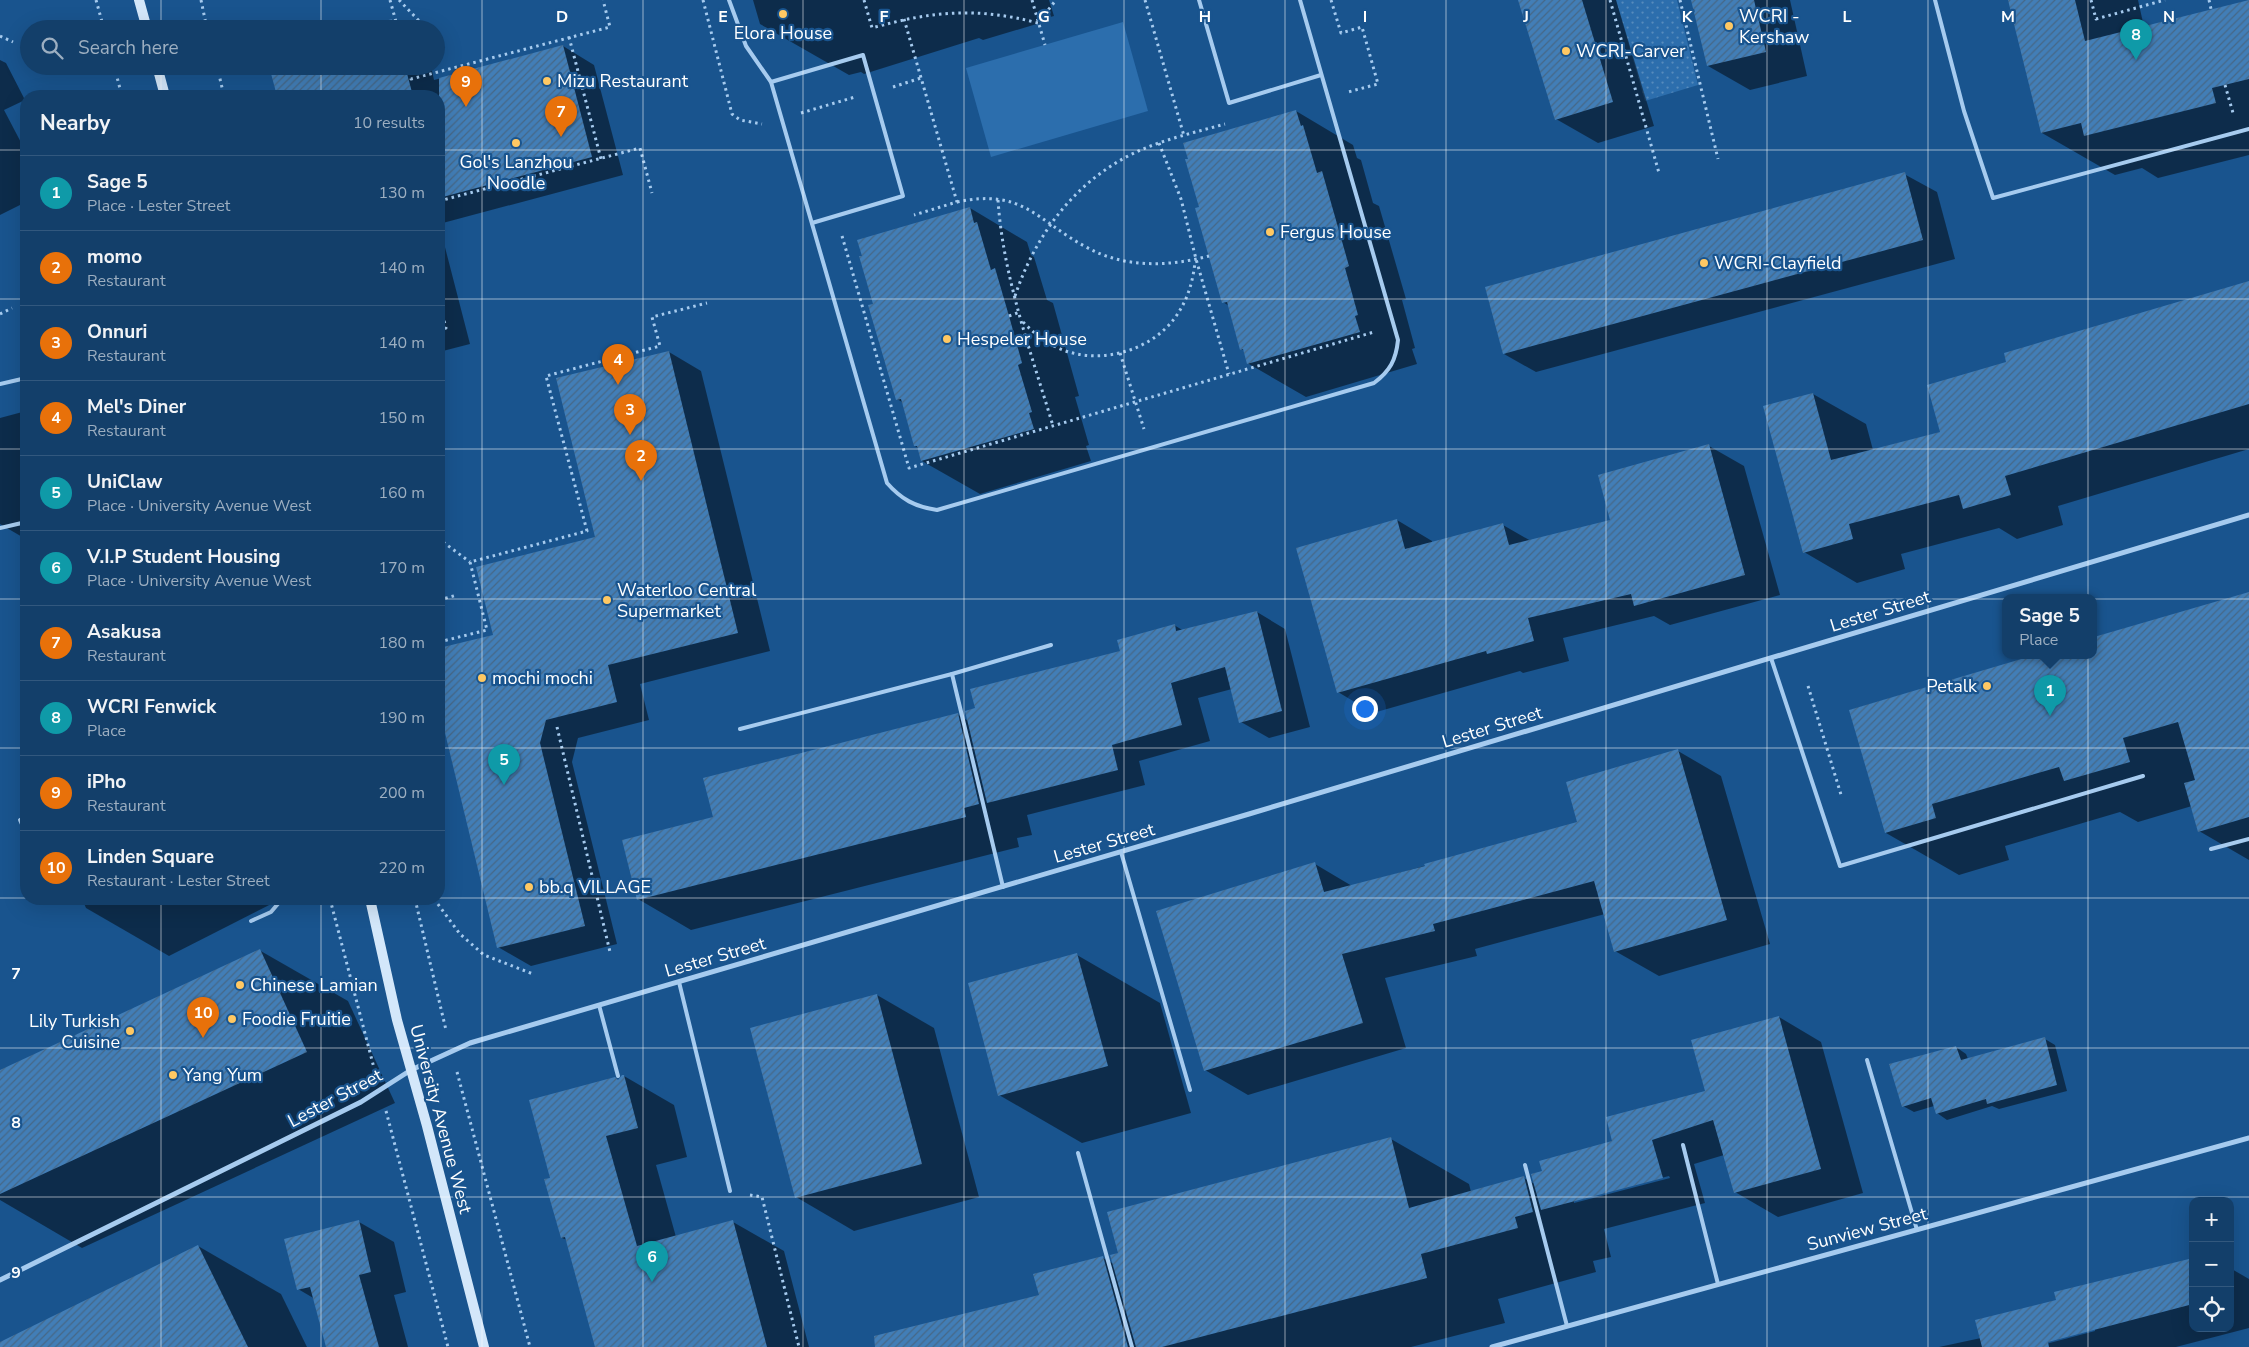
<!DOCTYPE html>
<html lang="en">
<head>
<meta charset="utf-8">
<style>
  :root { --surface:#133f6a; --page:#1c4670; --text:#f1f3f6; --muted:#9dafc1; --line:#32587e; --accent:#e797bd }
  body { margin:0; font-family:"Nunito Sans",sans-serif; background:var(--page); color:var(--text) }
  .controls { position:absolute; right:15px; bottom:15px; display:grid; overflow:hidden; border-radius:10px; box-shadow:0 5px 20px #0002 }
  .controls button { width:45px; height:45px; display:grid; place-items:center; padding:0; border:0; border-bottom:1px solid var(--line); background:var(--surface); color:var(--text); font:25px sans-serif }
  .you { position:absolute; left:1364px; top:708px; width:18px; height:18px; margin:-12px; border:4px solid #fff; border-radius:50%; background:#1a73e8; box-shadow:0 0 0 8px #1a73e833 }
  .badge { display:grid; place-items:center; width:32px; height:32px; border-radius:50%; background:var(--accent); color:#fff; font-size:16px; font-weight:700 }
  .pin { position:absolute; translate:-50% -41px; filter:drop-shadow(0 1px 2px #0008) }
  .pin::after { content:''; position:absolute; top:26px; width:18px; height:15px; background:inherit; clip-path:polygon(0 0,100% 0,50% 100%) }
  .popup { position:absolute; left:2002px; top:594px; width:95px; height:65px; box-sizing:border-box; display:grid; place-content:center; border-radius:10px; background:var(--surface); filter:drop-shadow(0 1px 4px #0005); font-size:16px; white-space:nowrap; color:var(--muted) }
  .popup b { font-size:19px; color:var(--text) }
  .popup::after { content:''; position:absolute; left:50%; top:100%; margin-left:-10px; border:10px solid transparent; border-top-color:var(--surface) }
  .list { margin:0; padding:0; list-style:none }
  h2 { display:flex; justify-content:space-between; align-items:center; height:65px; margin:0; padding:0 20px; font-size:21px }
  h2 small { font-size:16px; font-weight:400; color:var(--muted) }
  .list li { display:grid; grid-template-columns:32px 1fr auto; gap:15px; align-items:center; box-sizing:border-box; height:75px; padding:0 20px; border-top:1px solid var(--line) }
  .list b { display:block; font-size:19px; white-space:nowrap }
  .list p { margin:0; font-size:16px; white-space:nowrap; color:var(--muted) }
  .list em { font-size:16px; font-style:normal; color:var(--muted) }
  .icon { flex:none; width:28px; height:28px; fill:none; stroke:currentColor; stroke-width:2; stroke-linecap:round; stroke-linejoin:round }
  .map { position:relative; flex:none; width:2249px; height:1347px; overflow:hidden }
  .search { position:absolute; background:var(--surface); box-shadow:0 5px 20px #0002; left:20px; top:20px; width:425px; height:55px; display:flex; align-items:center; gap:12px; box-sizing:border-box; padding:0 18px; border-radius:28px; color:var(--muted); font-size:19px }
  .panel { position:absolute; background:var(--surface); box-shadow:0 5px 20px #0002; left:20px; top:90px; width:425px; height:815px; border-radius:20px }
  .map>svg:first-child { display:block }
  .green { fill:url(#green-dots) }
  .pitch { fill:#2c6ead }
  .shadow { fill:#0007; fill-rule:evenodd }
  .building { fill:url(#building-hatch) }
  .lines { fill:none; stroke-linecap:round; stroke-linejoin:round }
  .path { stroke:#a6cbef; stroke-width:3; stroke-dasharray:2.5 4; stroke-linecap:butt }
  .service { stroke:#a6cbef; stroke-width:4 }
  .minor { stroke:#a6cbef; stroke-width:5 }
  .secondary { stroke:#d3e7fa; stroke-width:10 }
  .grid { fill:none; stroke:#fff; stroke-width:1; stroke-opacity:0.55 }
  .poi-dot { fill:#ffc863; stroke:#19548e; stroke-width:2 }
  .labels { text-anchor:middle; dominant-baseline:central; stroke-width:4.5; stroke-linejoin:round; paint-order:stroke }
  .poi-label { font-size:18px; fill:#fff; stroke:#19548e; text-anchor:start }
  .street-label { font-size:18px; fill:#fff; stroke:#19548e }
  .grid-label { font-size:16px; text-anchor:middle; font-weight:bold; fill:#fff; stroke:#19548e; stroke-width:4.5; stroke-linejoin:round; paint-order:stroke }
</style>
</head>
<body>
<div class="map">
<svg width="2249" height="1347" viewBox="0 0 2249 1347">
  <defs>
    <pattern id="green-dots" width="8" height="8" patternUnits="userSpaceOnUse" patternTransform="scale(1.25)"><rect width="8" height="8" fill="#2c6ead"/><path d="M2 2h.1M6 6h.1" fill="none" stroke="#568bbd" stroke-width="1.8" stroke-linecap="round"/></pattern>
    <pattern id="building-hatch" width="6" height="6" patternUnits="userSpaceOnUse" patternTransform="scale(1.25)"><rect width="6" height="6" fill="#427eb7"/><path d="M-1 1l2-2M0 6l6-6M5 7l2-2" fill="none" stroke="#466887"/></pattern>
  </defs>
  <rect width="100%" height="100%" fill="#19548e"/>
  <polygon class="green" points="1616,0 1677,0 1698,85 1645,101"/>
  <polygon class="pitch" points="1123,22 1148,111 991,157 966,68"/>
  <g class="shadow">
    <polygon points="753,0 1049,0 1054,16 1039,20 1040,23 983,40 979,38 864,74 861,72 849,75 760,24"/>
    <polygon points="1520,0 1616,0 1654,126 1598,143 1556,119"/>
    <polygon points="1693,0 1790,0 1807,76 1750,90 1708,66"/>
    <polygon points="2009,0 2138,0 2144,27 2249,1 2249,155 2158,178 2142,168 2115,175 2042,133"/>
    <polygon points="392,20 406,29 360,29"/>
    <polygon points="563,46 594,65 623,175 439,224 470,344 439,352 439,96 278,96 270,66 431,66 434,80"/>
    <polygon points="0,60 6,63 25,100 4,110 26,152 26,202 0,215"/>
    <polygon points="1296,111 1353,145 1357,158 1361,160 1373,203 1379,206 1406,299 1402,300 1415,348 1412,349 1417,364 1306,397 1249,364 1245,351 1241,349 1229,306 1223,302 1201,207"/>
    <polygon points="1904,174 1937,192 1955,259 1536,372 1504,354"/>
    <polygon points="970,208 1027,242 1031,255 1034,257 1047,300 1053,303 1079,396 1075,397 1089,445 1086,446 1091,461 980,494 922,461 918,448 915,446 902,402 897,399 874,305"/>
    <polygon points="2249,284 2249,449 2058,506 2063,525 2017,539 1999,528 1901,554 1905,569 1857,583 1804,552 1813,394 1866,424 1873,450 1942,432 2008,363"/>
    <polygon points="669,352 701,371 770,651 640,684 649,720 578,738 572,762 617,944 531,966 498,947 439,704 439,650 495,636 597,538"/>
    <polygon points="26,411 26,538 24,538 0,524 0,418"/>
    <polygon points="1709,446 1744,466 1780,595 1670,625 1654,616 1563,638 1569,661 1523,673 1520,671 1373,713 1338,692 1397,520 1432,541 1432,543 1503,525 1531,541 1612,521"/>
    <polygon points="2249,593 2249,860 2199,831 2192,806 2138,822 2120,812 2005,846 2009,860 1959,875 1886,833 1850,710 2039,655 2094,655 2094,639"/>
    <polygon points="1257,612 1285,629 1310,727 1269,738 1241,722 1232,689 1198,698 1210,741 1139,761 1145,785 1027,815 1032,835 1017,838 1019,847 691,930 638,899 714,818 957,714 968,721 1122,652 1174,625 1184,631"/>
    <polygon points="1678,751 1721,776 1770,944 1659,976 1615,951 1605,914 1475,949 1477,956 1385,978 1406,1048 1248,1095 1205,1070 1315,864 1352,886 1579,823"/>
    <polygon points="82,899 281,899 169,956 86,908"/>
    <polygon points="259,950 348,1001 395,1103 82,1248 0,1200 0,1071"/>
    <polygon points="1077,955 1160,1003 1191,1113 1082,1143 999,1095"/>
    <polygon points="877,995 934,1028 979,1197 854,1231 796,1197"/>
    <path d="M 1779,1017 L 1821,1042 L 1863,1193 L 1778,1217 L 1735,1192 L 1724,1155 L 1694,1164 L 1705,1203 L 1604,1229 L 1611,1257 L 1593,1261 L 1596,1272 L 1498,1299 L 1505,1323 L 1411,1347 L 924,1347 L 1040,1296 L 1103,1258 L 1114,1264 L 1119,1254 L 1391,1139 L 1469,1184 L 1471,1192 L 1524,1178 L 1535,1184 L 1707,1092 ZM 1669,1176 L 1670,1178 L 1574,1203 L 1574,1200 Z"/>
    <polygon points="2045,1039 2055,1045 2067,1091 1999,1109 1992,1106 1947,1120 1937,1113 1934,1106 1914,1112 1903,1106 1956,1047 1966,1054 1968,1059"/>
    <polygon points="624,1076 674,1105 687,1157 656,1165 676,1237 733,1222 784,1251 809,1347 596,1347 567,1240 562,1238 551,1179"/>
    <polygon points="359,1222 394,1242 406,1292 394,1295 408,1347 327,1347 315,1299 298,1289"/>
    <polygon points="198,1246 281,1294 307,1347 0,1347 0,1344"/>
    <path d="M 2193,1260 L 2193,1328 L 2230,1328 L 2230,1268 L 2249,1279 L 2249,1328 L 2176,1347 L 1939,1347 L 1981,1338 L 2058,1301 ZM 2095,1329 L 2095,1331 L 2042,1345 L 2042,1342 Z"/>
  </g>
  <g class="building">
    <polygon points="1518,0 1582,0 1613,102 1555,120"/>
    <polygon points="1691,0 1754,0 1766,52 1707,66"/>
    <polygon points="2008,0 2075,0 2085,41 2249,0 2249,79 2212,88 2216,103 2084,136 2081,123 2041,133"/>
    <polygon points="392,19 395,29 356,29"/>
    <polygon points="563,45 592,157 439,198 439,78"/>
    <polygon points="269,66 405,66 413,96 277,96"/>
    <polygon points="1296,110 1301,126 1303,125 1317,173 1322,171 1349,266 1345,268 1358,315 1355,316 1360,332 1247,364 1243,349 1240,350 1227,302 1222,303 1195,208 1199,207 1185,159 1188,159 1183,143"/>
    <polygon points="1905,172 1923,240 1503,354 1485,287"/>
    <polygon points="970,207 974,223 977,222 991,270 995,268 1009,316 1022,363 1018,365 1032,412 1029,413 1034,429 921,461 917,446 914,446 901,399 896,400 868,305 873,304 859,256 862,256 857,240"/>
    <polygon points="2249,281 2249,404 2005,476 2011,495 1963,509 1959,495 1849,524 1853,539 1803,553 1763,406 1813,393 1831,460 1940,432 1927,385 2006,362 2004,353"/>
    <polygon points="669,351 738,633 608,665 617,702 546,720 540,743 585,926 497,948 439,708 439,648 493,635 476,567 595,537 556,378"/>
    <polygon points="1709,444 1745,575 1634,606 1631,594 1528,618 1534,641 1487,654 1486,651 1337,693 1296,548 1397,519 1405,549 1503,523 1509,545 1610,520 1598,475"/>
    <polygon points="2249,592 2249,817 2198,832 2184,783 2195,780 2178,722 2123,738 2130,762 2064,781 2059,767 1932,804 1936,818 1885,833 1849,710 2035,655 2094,655 2094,637"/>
    <polygon points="1257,611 1282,711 1239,723 1225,667 1171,683 1182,725 1112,745 1118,770 987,803 965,711 975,708 970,689 1120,651 1117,640 1175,624 1176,631"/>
    <polygon points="958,713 979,804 964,808 966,817 637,900 622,840 713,817 703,778"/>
    <polygon points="1678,749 1727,920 1614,952 1594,881 1433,924 1435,931 1342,954 1363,1023 1204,1071 1156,911 1315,862 1324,892 1425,866 1424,864 1577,822 1566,782"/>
    <polygon points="260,949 307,1052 0,1194 0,1070"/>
    <polygon points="1077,953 1108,1066 998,1096 968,983"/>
    <polygon points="877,994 922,1164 795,1198 750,1028"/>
    <polygon points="1779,1016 1821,1169 1734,1193 1713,1120 1652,1140 1663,1178 1541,1210 1531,1174 1542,1171 1539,1161 1612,1141 1606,1117 1705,1091 1691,1040"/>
    <polygon points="2045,1037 2057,1085 1987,1104 1986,1099 1936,1114 1931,1098 1902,1107 1889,1064 1956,1046 1961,1060"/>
    <polygon points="622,1075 624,1075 638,1128 606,1136 637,1246 733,1220 767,1347 595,1347 565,1237 561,1238 544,1179 550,1178 529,1100 615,1077 618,1080"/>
    <polygon points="1391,1137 1409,1208 1524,1176 1533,1212 1515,1217 1518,1228 1421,1254 1427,1278 1162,1347 1136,1347 1110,1255 1118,1253 1107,1212"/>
    <polygon points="359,1220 371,1272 359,1275 379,1347 326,1347 310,1287 297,1290 284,1239"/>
    <polygon points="198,1245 248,1347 0,1347 0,1342"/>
    <polygon points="1103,1256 1128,1347 875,1347 874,1336 1039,1295 1033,1274"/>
    <polygon points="2193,1258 2193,1304 2048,1342 2049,1347 1982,1347 1975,1320 2056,1300 2054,1292"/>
  </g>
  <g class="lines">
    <g class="path">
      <polyline points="96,0 104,29"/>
      <polyline points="201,0 207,29"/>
      <polyline points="390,0 398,29"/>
      <polyline points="399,0 423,25"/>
      <polyline points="703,0 732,114 740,120 762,124"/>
      <path d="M 864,0 L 872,28 C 932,11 977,7 1038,23 L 1056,0"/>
      <polyline points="1032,0 1045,45"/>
      <polyline points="1145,0 1184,136"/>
      <polyline points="1331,0 1341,33 1362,27 1378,84 1348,92"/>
      <polyline points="1610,0 1659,173"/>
      <polyline points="1680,0 1718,159"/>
      <polyline points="2091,0 2096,19 2165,0"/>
      <polyline points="2209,0 2211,9"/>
      <polyline points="904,19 957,202 914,215"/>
      <polyline points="0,36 13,42"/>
      <polyline points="569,37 601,159"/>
      <polyline points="114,66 122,96"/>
      <polyline points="217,66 224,96"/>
      <polyline points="407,66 411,79 610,27 603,0"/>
      <polyline points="2225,85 2233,113"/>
      <polyline points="893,87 921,78"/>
      <polyline points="801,113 855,97"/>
      <polyline points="1159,143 1181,199 1196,259 1229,374"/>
      <path d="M 998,200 C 1003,277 1031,352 1053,426"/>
      <polyline points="439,201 640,148 652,193"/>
      <path d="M 957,202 C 1023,188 1036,220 1086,247 C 1124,268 1167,267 1209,256"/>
      <polyline points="842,236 909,468 1374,332"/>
      <path d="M 1015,296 C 1035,236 1073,184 1130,155 C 1160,140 1193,133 1225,124"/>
      <polyline points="439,302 446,328 439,330"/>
      <polyline points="0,314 12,308"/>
      <polyline points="1009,316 1020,312"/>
      <path d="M 1023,322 C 1033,332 1043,341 1056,347 C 1095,366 1148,353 1174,319 C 1187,302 1193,282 1195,262"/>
      <polyline points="1120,353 1144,429"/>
      <polyline points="443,542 470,562"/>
      <polyline points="439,600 457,595"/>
      <polyline points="439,642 487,630 470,562 587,531 546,376 660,346 652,317 707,303"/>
      <polyline points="1808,686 1842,798"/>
      <polyline points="557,727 610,952"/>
      <polyline points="330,899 374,1068"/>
      <polyline points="415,899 446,1030"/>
      <polyline points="434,899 460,934 484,955 533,974"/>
      <polyline points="457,1072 530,1347"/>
      <polyline points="386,1111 448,1347"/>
      <polyline points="750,1195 762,1197 799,1347"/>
    </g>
    <g class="service">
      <path d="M 729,0 L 746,46 L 771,82 L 887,483 C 901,499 915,507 937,510 L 1374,383 C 1390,371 1396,360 1398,340 L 1300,0"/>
      <polyline points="1199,0 1229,103 1321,75"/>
      <polyline points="1935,0 1964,111 1993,198 2249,129"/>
      <polyline points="771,82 863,55 903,196 812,223"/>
      <polyline points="0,384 26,378"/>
      <polyline points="0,528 26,522"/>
      <polyline points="1771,658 1840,866 2143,776"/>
      <polyline points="952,674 1003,887"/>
      <polyline points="740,729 952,674 1051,645"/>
      <polyline points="26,817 20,820 26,833"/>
      <polyline points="2211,849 2249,839"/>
      <polyline points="1121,852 1190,1090"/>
      <polyline points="251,921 271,912 282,899"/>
      <polyline points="679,982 730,1191"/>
      <polyline points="599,1005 618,1076"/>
      <polyline points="1867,1060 1917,1230"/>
      <polyline points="1683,1145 1718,1284"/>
      <polyline points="1078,1153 1132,1347"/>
      <polyline points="1525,1165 1567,1326"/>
    </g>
    <g class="minor">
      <polyline points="0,1280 361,1102 411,1070 470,1043 1249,814 2249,515"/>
      <polyline points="1492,1347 2249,1138"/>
    </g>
    <g class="secondary">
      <polyline points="139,0 147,29"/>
      <polyline points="157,66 165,96"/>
      <polyline points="370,899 397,1020 427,1126 484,1347"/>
    </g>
  </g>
  <path class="grid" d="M 161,0 L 161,29M 321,0 L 321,29M 482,0 L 482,1347M 643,0 L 643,1347M 803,0 L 803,1347M 964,0 L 964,1347M 1124,0 L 1124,1347M 1285,0 L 1285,1347M 1446,0 L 1446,1347M 1606,0 L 1606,1347M 1767,0 L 1767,1347M 1928,0 L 1928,1347M 2088,0 L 2088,1347M 161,66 L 161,96M 321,66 L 321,96M 0,150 L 26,150M 439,150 L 2249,150M 0,299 L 26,299M 439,299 L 2249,299M 0,449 L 26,449M 439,449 L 2249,449M 0,599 L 26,599M 439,599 L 2249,599M 0,748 L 26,748M 439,748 L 2249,748M 0,898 L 26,898M 439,898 L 2249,898M 161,899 L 161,1347M 321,899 L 321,1347M 0,1048 L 2249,1048M 0,1197 L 2249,1197"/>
  <g class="poi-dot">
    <circle cx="783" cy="14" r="5"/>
    <circle cx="1729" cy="26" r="5"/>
    <circle cx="1566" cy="51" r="5"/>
    <circle cx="547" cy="81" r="5"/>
    <circle cx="516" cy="143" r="5"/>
    <circle cx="1270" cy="232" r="5"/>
    <circle cx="1704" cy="263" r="5"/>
    <circle cx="947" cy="339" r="5"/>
    <circle cx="607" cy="600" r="5"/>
    <circle cx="482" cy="678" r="5"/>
    <circle cx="1987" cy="686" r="5"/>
    <circle cx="529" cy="887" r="5"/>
    <circle cx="240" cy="985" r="5"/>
    <circle cx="232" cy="1019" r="5"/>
    <circle cx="130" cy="1031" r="5"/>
    <circle cx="173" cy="1075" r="5"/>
  </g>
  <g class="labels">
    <g class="poi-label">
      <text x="1739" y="16">WCRI -<tspan x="1739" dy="21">Kershaw</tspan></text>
      <text x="783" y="33" text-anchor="middle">Elora House</text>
      <text x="1576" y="51">WCRI-Carver</text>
      <text x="557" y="81">Mizu Restaurant</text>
      <text x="516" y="162" text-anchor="middle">Gol's Lanzhou<tspan x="516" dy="21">Noodle</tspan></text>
      <text x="1280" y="232">Fergus House</text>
      <text x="1714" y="263">WCRI-Clayfield</text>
      <text x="957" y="339">Hespeler House</text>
      <text x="617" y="590">Waterloo Central<tspan x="617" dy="21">Supermarket</tspan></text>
      <text x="492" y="678">mochi mochi</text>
      <text x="1977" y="686" text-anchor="end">Petalk</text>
      <text x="539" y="887">bb.q VILLAGE</text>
      <text x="250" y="985">Chinese Lamian</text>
      <text x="242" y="1019">Foodie Fruitie</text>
      <text x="120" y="1021" text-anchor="end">Lily Turkish<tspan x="120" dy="21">Cuisine</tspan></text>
      <text x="183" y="1075">Yang Yum</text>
    </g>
    <g class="street-label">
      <text transform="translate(1880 611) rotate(-17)">Lester Street</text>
      <text transform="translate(1492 727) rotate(-17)">Lester Street</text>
      <text transform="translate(1104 843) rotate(-16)">Lester Street</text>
      <text transform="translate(715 957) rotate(-16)">Lester Street</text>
      <text transform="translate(335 1098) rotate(-28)">Lester Street</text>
      <text transform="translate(441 1119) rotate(75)">University Avenue West</text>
      <text transform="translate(1867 1229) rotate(-15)">Sunview Street</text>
    </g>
  </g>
  <g class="grid-label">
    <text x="562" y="22">D</text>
    <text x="723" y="22">E</text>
    <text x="884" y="22">F</text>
    <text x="1044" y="22">G</text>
    <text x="1205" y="22">H</text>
    <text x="1365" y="22">I</text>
    <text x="1526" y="22">J</text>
    <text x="1687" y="22">K</text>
    <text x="1847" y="22">L</text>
    <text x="2008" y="22">M</text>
    <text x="2169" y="22">N</text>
    <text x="16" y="979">7</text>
    <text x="16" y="1128">8</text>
    <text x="16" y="1278">9</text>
  </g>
</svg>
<div class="controls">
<button>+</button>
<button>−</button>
<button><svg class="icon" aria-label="locate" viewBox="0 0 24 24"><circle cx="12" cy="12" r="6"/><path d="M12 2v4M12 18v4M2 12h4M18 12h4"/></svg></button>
</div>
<div class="you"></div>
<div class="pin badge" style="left:2050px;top:716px;background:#0f9aa8">1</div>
<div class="popup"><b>Sage 5</b>Place</div>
<div class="pin badge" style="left:641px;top:481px;background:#e8710a">2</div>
<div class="pin badge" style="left:630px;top:435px;background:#e8710a">3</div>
<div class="pin badge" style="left:618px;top:385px;background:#e8710a">4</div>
<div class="pin badge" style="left:504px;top:785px;background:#0f9aa8">5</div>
<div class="pin badge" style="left:652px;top:1282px;background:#0f9aa8">6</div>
<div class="pin badge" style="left:561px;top:137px;background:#e8710a">7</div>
<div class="pin badge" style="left:2136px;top:60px;background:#0f9aa8">8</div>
<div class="pin badge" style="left:466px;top:107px;background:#e8710a">9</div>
<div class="pin badge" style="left:203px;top:1038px;background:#e8710a">10</div>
<div class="search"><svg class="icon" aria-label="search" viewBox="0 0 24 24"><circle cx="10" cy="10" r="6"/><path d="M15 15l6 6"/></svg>Search here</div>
<section class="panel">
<h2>Nearby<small>10 results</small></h2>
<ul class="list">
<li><span class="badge" style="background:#0f9aa8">1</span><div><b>Sage 5</b><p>Place · Lester Street</p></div><em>130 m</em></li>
<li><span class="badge" style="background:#e8710a">2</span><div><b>momo</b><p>Restaurant</p></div><em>140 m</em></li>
<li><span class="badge" style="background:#e8710a">3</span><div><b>Onnuri</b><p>Restaurant</p></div><em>140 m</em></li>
<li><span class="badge" style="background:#e8710a">4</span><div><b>Mel's Diner</b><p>Restaurant</p></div><em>150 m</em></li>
<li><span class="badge" style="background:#0f9aa8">5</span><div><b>UniClaw</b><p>Place · University Avenue West</p></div><em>160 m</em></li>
<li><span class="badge" style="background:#0f9aa8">6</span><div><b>V.I.P Student Housing</b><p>Place · University Avenue West</p></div><em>170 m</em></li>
<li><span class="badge" style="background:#e8710a">7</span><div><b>Asakusa</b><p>Restaurant</p></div><em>180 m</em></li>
<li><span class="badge" style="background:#0f9aa8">8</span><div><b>WCRI Fenwick</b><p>Place</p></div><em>190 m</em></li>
<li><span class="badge" style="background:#e8710a">9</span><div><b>iPho</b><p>Restaurant</p></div><em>200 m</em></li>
<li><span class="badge" style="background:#e8710a">10</span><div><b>Linden Square</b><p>Restaurant · Lester Street</p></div><em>220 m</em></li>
</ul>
</section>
</div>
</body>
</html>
